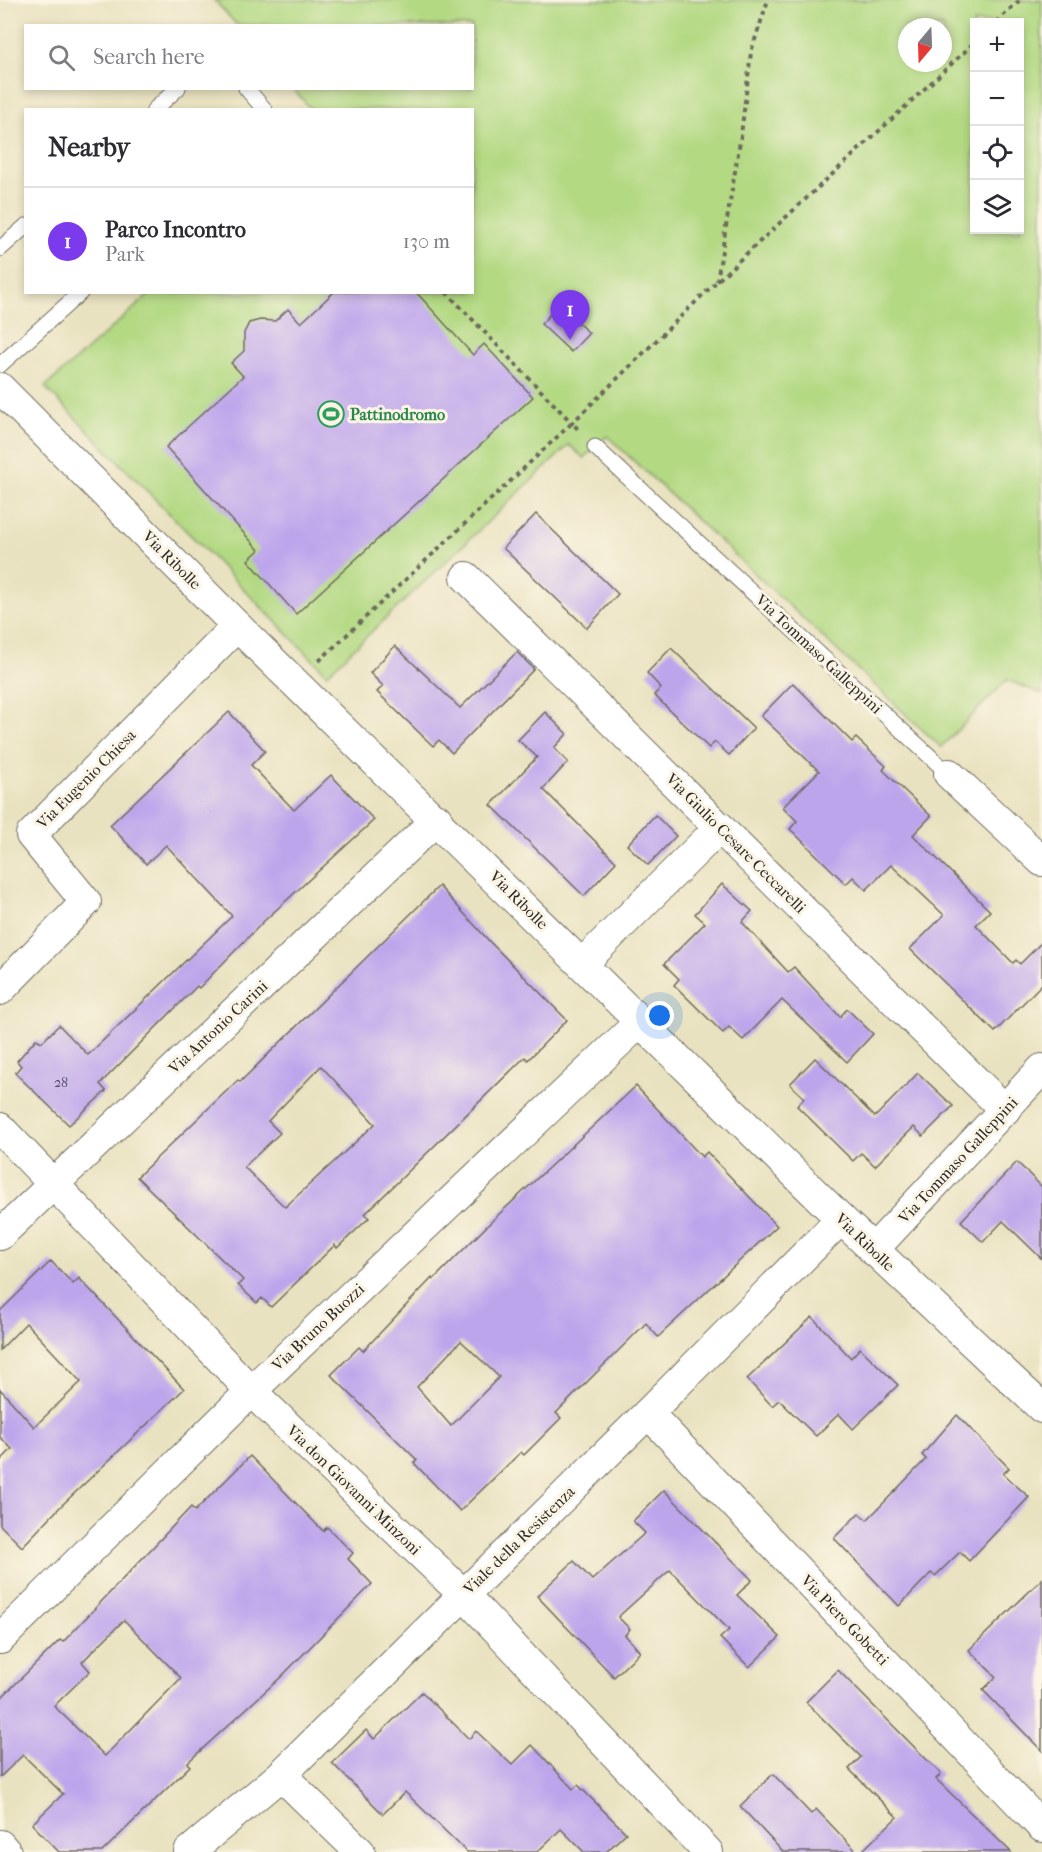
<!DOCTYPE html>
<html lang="en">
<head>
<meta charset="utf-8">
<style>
  :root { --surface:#fff; --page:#f7f7f7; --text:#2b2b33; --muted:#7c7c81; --line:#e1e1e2; --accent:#7c3aed }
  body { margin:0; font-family:"IM FELL French Canon",serif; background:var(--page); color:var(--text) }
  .controls { position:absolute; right:18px; top:18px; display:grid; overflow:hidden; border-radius:0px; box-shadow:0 3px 9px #0003 }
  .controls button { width:54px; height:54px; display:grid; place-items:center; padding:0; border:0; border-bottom:2px solid var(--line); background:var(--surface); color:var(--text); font:30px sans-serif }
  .compass { position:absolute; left:898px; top:18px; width:54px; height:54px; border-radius:50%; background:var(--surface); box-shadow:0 3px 9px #0003; rotate:199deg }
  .you { position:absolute; left:660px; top:1016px; width:21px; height:21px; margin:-15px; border:4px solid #fff; border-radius:50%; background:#1a73e8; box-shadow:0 0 0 9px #1a73e833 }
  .badge { display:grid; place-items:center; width:39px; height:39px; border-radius:50%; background:var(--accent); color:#fff; font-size:20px; font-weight:700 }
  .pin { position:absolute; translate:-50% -50px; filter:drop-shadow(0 2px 3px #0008) }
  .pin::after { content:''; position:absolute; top:32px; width:21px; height:18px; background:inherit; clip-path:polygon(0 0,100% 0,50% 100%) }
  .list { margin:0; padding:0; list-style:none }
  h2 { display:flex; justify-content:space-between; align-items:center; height:78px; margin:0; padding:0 24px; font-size:26px }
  h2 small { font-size:20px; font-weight:400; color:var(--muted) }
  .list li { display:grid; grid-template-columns:39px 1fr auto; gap:18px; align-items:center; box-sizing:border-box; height:108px; padding:0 24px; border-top:2px solid var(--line) }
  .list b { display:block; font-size:22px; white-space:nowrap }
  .list p { margin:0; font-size:20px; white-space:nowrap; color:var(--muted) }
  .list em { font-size:20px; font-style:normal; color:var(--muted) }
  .icon { flex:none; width:33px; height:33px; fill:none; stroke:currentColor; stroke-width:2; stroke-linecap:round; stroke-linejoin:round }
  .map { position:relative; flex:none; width:1042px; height:1852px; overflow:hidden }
  .search { position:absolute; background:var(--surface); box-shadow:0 3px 9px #0003; left:24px; top:24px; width:450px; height:66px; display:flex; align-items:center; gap:15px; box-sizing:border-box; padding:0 21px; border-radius:0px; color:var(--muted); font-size:22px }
  .panel { position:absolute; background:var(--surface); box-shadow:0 3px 9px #0003; left:24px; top:108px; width:450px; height:186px; border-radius:0px }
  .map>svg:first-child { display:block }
  .green { fill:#b3d983; stroke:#6f8257; stroke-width:1.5; fill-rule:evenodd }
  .building { fill:#bda5ec; fill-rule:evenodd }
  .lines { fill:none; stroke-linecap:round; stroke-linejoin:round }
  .lane-casing { stroke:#6e6b5f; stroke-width:17 }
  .street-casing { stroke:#6e6b5f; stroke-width:32 }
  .path { stroke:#6e6b5f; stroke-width:4; stroke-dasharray:4.5 4.5; stroke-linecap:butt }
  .lane { stroke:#fff; stroke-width:15 }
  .street { stroke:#fff; stroke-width:30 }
  .labels { text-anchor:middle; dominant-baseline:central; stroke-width:6; stroke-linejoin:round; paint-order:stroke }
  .number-label { font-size:14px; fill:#504a5b }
  .leisure-label { font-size:16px; font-weight:bold; fill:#27864d; stroke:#fcf5e5; text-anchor:start }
  .street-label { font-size:16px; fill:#2b2b2b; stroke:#fcf5e5 }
</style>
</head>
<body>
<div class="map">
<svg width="1042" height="1852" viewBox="0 0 1042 1852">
  <rect width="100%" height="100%" fill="#fcf5e5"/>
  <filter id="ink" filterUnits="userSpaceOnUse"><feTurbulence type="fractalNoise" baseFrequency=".0167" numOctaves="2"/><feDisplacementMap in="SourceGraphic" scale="12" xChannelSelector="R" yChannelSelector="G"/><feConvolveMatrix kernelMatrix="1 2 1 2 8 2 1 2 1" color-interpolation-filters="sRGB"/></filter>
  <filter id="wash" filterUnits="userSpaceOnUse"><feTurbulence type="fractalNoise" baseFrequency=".008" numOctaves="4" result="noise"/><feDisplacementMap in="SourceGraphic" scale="24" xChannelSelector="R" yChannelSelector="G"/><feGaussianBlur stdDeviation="1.35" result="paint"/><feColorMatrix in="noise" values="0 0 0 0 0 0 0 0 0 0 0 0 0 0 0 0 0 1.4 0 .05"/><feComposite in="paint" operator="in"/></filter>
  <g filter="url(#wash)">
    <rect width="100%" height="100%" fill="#e9e2c0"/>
    <path class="green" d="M 214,0 L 1042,0 L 1042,694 L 1007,680 L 941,747 L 607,436 L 584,458 L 569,445 L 327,674 L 45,387 L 151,293 L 472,292 L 472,110 L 311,109 L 293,89 L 472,88 L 472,26 L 237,25 ZM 974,22 L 1020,22 L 1020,230 L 974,230 ZM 907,27 L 943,27 L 943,63 L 907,63 Z"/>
    <g id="blocks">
      <g class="building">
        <polygon points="334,292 416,292 473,355 484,344 533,397 296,614 248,560 259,550 166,447 243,376 231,363 244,351 244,333 249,323 260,320 275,321 288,309 301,323"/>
        <polygon points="559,305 589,333 571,352 541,324"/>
        <polygon points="536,514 618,594 587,628 503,548"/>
        <polygon points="395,646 460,708 517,652 534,669 452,753 439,740 433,746 377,692 383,686 370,673"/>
        <polygon points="671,648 754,728 729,755 715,742 709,748 654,695 661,688 647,673"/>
        <polygon points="793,683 852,742 856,738 886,766 883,770 931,816 913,835 990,911 976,925 1013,963 1016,960 1020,964 1042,942 1042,984 995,1032 910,949 944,915 891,865 866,890 853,877 846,884 790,829 797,821 783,807 819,771 761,716"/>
        <polygon points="229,712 265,751 251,765 294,810 331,775 374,820 263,922 199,988 197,986 100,1084 106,1091 69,1125 15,1073 21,1066 17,1061 36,1039 42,1042 59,1025 88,1055 232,916 166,845 146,864 110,825"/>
        <polygon points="545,712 567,734 554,748 568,762 543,789 616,862 584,896 491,805 537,757 518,740"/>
        <polygon points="655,815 676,836 648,865 627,845"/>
        <polygon points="722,884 752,911 742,922 788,972 794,967 840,1017 847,1009 873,1034 847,1062 782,1000 743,1040 729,1027 723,1033 674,985 679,979 664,964 705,923 695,914"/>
        <path d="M 439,886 L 490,942 L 567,1020 L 528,1060 L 525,1057 L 365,1214 L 369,1218 L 337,1248 L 335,1245 L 271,1307 L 262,1298 L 257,1303 L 238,1285 L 243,1280 L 137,1177 L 238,1080 L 240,1082 ZM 321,1066 L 375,1124 L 285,1207 L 244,1167 L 280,1133 L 268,1121 Z"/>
        <polygon points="815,1058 875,1117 918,1073 953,1106 923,1136 914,1127 875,1166 861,1153 853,1161 797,1106 804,1098 790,1084"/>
        <path d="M 636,1086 L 702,1157 L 707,1152 L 777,1226 L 658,1337 L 646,1323 L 556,1413 L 561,1418 L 524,1455 L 521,1452 L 460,1511 L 414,1463 L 417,1460 L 331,1375 L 359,1347 L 363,1351 L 432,1278 L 433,1280 L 498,1215 ZM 461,1341 L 499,1377 L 451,1426 L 417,1387 Z"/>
        <polygon points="1017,1162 1042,1187 1042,1259 1003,1221 983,1242 961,1221"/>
        <polygon points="51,1261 73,1284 79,1278 184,1389 61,1506 22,1547 0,1525 0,1461 12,1449 0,1437 0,1389 34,1427 81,1382 26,1323 0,1350 0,1311"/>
        <polygon points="812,1317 851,1358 860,1348 898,1385 853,1429 839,1414 816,1436 779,1400 772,1406 747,1379"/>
        <polygon points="957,1415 1009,1468 1003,1474 1029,1497 969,1561 960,1552 935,1576 931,1573 899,1606 834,1538 859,1513 867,1520 926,1459 922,1455"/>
        <path d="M 250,1456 L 323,1531 L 327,1527 L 353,1553 L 348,1559 L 372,1584 L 281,1677 L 187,1763 L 190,1766 L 102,1852 L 59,1852 L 32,1824 L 63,1794 L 23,1755 L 0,1777 L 0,1699 L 60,1640 L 63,1642 L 191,1507 L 195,1511 ZM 124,1620 L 181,1678 L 105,1756 L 54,1706 L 90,1671 L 82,1662 Z"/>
        <polygon points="664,1490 752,1580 737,1595 780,1637 749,1667 720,1638 729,1630 670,1570 618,1617 630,1629 625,1635 640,1652 614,1677 537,1596 574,1561 592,1580 645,1533 633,1521"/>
        <polygon points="1042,1579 1042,1751 983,1690 996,1677 969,1650"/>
        <polygon points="838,1670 941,1774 936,1779 1011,1852 861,1852 897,1817 849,1769 861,1757 806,1702"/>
        <polygon points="422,1692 469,1739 476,1731 512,1765 532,1745 573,1789 578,1785 626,1833 606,1852 584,1852 561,1829 537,1852 467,1852 405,1792 383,1814 332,1763 366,1730 374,1739"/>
        <polygon points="773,1774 811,1814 816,1809 857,1852 783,1852 740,1806"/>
      </g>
    </g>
  </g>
  <g filter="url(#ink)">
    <use href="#blocks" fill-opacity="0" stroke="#6e6b5f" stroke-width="1.5"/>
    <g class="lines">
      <g class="lane-casing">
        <g id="lane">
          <polyline points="246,88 265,110"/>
          <polyline points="154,110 178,88"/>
          <polyline points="0,249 26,226"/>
          <polyline points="0,365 81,292"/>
          <polyline points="595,447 949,774"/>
        </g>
      </g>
      <g class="street-casing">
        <g id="street">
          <polyline points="0,388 237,626 841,1219 1042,1408"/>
          <polyline points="466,577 1005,1110"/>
          <polyline points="949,774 1042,861"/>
          <polyline points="583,963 720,827"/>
          <polyline points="0,990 86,902 31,835 237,626"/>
          <polyline points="0,1128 251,1391 463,1594 708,1852"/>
          <polyline points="0,1235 437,819"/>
          <polyline points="873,1250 1042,1069"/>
          <polyline points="648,1413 1042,1827"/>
          <polyline points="0,1639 251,1391 641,1021"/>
          <polyline points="281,1775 360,1852"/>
          <polyline points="0,1845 6,1852"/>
          <polyline points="189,1852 281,1775 648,1413 841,1219"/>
        </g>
      </g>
      <g class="path">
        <polyline points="996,22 1020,0"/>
        <polyline points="717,281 741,135 751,52 768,0"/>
        <polyline points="446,292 572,423 716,282 974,43"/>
        <polyline points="319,661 572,423 578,429"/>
      </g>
      <use href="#lane" class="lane"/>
      <use href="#street" class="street"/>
    </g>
  </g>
  <defs>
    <g id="stadium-ring" transform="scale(1.35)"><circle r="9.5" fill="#fcf5e5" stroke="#2e9e5b" stroke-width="1.5"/><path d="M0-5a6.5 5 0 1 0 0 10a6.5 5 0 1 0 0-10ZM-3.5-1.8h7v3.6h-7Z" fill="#2e9e5b"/></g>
  </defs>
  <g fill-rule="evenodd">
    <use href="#stadium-ring" x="331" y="414"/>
  </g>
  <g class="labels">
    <g class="number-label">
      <text x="61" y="1082">28</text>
    </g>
    <g class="leisure-label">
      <text x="350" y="414">Pattinodromo</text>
    </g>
    <g class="street-label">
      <text transform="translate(172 560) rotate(45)">Via Ribolle</text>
      <text transform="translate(819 654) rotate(43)">Via Tommaso Galleppini</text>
      <text transform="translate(86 779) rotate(-45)">Via Eugenio Chiesa</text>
      <text transform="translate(736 843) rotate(45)">Via Giulio Cesare Ceccarelli</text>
      <text transform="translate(519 900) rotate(45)">Via Ribolle</text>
      <text transform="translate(218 1027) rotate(-43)">Via Antonio Carini</text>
      <text transform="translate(958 1160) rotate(-47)">Via Tommaso Galleppini</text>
      <text transform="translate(865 1242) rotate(44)">Via Ribolle</text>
      <text transform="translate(318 1327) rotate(-43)">Via Bruno Buozzi</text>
      <text transform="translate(354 1490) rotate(44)">Via don Giovanni Minzoni</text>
      <text transform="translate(519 1540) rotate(-44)">Viale della Resistenza</text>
      <text transform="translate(845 1620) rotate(46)">Via Piero Gobetti</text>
    </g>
  </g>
</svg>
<div class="controls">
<button>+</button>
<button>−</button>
<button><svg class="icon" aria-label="locate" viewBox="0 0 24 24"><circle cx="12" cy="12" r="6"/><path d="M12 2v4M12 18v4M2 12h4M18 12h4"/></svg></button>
<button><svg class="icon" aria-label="layers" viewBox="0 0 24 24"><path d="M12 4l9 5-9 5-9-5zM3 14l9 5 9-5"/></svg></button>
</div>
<svg class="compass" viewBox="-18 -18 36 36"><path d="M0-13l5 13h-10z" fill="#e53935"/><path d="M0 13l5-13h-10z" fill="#7c7c81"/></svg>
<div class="you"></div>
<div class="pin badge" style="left:570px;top:340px">1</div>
<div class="search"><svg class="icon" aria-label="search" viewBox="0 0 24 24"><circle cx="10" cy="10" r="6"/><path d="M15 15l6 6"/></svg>Search here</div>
<section class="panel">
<h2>Nearby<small></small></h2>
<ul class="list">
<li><span class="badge">1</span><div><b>Parco Incontro</b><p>Park</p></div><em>130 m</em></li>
</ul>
</section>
</div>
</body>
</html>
